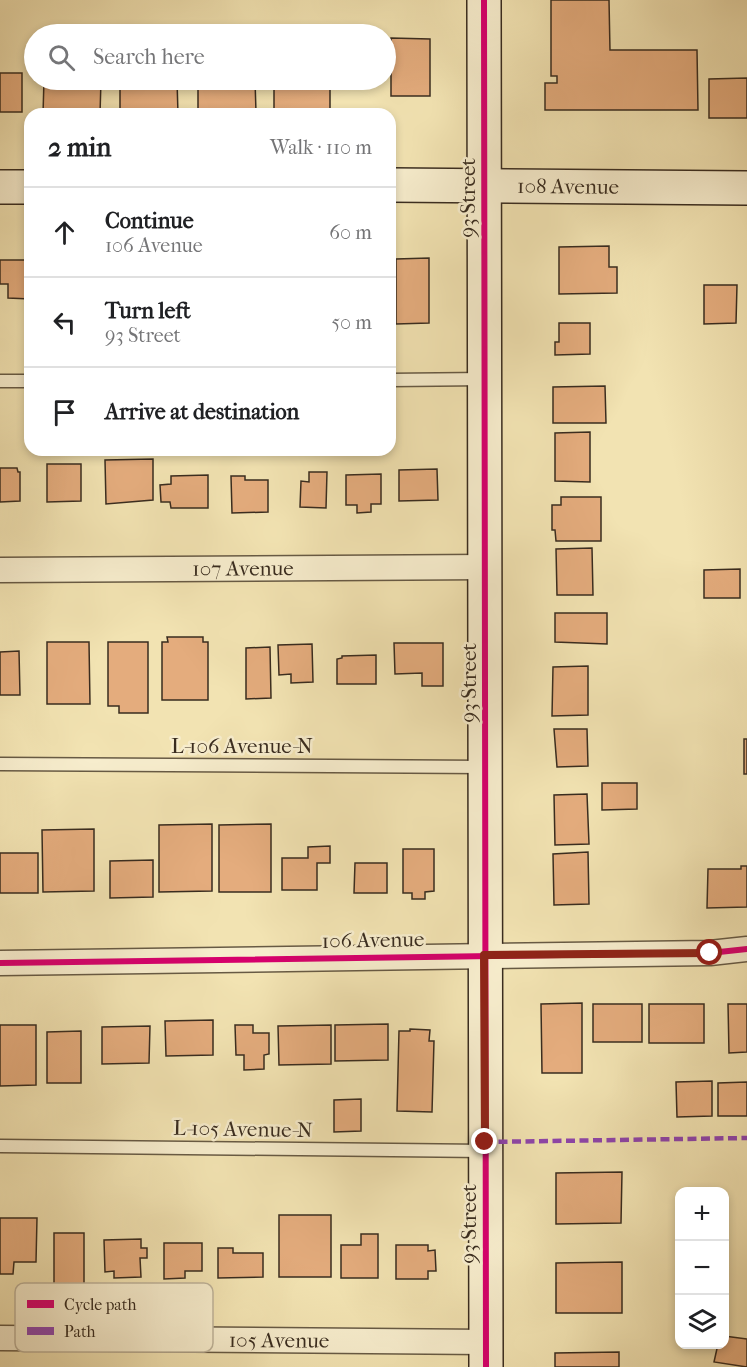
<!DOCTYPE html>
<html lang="en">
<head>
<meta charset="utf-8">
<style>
  :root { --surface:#fff; --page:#f2f2f2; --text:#202124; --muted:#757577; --line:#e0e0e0 }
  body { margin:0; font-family:"IM FELL French Canon",serif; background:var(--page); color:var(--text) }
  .controls { position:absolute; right:18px; bottom:18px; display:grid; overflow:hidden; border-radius:12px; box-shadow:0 3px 9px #0003 }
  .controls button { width:54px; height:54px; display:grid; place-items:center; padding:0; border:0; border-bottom:2px solid var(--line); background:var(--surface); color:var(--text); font:30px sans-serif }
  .stop { position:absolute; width:18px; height:18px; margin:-14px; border:4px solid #8f2418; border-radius:50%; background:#fff }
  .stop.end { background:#8f2418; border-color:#fff; box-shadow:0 2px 6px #0008 }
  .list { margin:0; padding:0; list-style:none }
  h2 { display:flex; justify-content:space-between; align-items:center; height:78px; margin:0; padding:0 24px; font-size:26px }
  h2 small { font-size:20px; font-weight:400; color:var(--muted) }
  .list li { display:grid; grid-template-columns:39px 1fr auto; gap:18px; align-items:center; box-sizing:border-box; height:90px; padding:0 24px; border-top:2px solid var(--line) }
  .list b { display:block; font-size:22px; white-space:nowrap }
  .list p { margin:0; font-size:20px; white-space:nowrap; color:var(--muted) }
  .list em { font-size:20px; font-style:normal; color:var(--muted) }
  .icon { flex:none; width:33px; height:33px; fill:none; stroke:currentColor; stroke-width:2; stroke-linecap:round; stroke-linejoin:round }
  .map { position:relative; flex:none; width:747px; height:1367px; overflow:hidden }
  .search { position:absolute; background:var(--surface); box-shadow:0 3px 9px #0003; left:24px; top:24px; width:372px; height:66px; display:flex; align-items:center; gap:15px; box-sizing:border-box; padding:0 21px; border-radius:33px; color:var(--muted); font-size:22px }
  .panel { position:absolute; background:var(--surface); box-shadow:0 3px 9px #0003; left:24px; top:108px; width:372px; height:348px; border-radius:18px }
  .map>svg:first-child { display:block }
  .building { fill:#e4ac7d; stroke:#392c1f; stroke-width:1.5 }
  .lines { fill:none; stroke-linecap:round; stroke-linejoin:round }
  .lane-casing { stroke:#675a44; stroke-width:15 }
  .street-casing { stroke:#675a44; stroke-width:27 }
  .secondary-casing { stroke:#392c1f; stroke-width:36 }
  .lane { stroke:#f7edcd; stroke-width:12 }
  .street { stroke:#f7edcd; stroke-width:24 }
  .secondary { stroke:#f7edcd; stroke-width:33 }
  .quiet { stroke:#8e44ad; stroke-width:4.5; stroke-dasharray:9 4.5; stroke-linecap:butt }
  .cycleway-casing { stroke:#f7edcd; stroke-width:10 }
  .cycleway { stroke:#d6006c; stroke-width:6 }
  .route { stroke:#8f2418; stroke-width:8 }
  .labels { text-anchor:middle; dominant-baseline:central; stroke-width:5; stroke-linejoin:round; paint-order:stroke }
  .street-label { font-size:21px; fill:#392c1f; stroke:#f7edcd }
  .key { fill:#f7edcd; stroke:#beb399; stroke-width:1.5 }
  .key-label { font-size:16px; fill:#392c1f }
</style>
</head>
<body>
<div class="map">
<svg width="747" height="1367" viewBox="0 0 747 1367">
  <rect width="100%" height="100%" fill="#f2e3b2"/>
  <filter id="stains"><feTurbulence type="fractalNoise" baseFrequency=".00333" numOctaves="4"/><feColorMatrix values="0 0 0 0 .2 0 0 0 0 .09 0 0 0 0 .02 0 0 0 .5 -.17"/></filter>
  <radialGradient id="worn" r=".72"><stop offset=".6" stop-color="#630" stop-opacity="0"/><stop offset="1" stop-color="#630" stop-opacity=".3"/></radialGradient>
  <g class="building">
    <polygon points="551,0 609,0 610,50 697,50 698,110 545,110 545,83 557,83 557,76 551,76"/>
    <polygon points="391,38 430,39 430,96 391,96"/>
    <rect x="0" y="73" width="22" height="39"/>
    <polygon points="747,78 747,118 709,118 709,79"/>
    <polygon points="44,80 101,80 100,114 43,114"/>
    <polygon points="120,80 177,80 178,114 120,114"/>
    <polygon points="198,80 255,80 256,112 198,113"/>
    <rect x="274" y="80" width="56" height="34"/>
    <polygon points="609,246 609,267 617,267 617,293 559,294 559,247"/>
    <polygon points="429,258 429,323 396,324 396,259"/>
    <polygon points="0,260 30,260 30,299 8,298 8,284 0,284"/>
    <polygon points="704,285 737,285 736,323 704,324"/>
    <polygon points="559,323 590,323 590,354 555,355 555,342 559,342"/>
    <polygon points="605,386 606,423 553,423 553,387"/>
    <polygon points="590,432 590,482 555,481 555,433"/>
    <polygon points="153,459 153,500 106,504 105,460"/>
    <polygon points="47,464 81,464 81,501 47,502"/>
    <polygon points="0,468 17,468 18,472 20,472 20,501 0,502"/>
    <polygon points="437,469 438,500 399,501 399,470"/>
    <polygon points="309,472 327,472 326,508 300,507 301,481 309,482"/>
    <polygon points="381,474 381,504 371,504 371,512 357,513 357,505 346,505 346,475"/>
    <polygon points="208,475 208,508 171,508 170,502 161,502 160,485 171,484 171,476"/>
    <polygon points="231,476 245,476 245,480 268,480 268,512 232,513"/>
    <polygon points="561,497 601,497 601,541 556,541 555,530 552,530 552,505 561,505"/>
    <polygon points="592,548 593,595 557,595 556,549"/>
    <polygon points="740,569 740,598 704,598 704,570"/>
    <polygon points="555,613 607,613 607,644 555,642"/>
    <polygon points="167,637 203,637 203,642 208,642 208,700 162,700 162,642 168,642"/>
    <polygon points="47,642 89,642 90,704 47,704"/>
    <polygon points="108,642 148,642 148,713 119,713 119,706 108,706"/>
    <polygon points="394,643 443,643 443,686 422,686 422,673 395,674"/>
    <polygon points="312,644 313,682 291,683 291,674 279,675 278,645"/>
    <polygon points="270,647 271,698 246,699 246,648"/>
    <polygon points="19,651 20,695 0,695 0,652"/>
    <polygon points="376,655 376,684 337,684 337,659 342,658 342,656"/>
    <polygon points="588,666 588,715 552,716 553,667"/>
    <polygon points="554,729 587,729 588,766 557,767"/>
    <rect x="744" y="739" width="3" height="35"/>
    <polygon points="602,783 637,783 637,809 602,810"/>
    <polygon points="587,794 589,844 555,845 554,795"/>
    <polygon points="212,824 212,891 159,892 159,825"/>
    <polygon points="271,824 271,892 219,892 219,825"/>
    <polygon points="94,829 94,891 43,892 42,830"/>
    <polygon points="330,846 330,863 317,863 317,890 282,890 282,858 308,858 308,847"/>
    <polygon points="403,849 434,849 434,891 425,892 425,899 412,899 412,893 403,893"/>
    <polygon points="588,852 589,904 554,905 553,854"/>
    <rect x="0" y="853" width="38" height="40"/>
    <polygon points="153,860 153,897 110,898 110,861"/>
    <polygon points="355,863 387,863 387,893 354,893"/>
    <polygon points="741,866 747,866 747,907 707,908 708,869 741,869"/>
    <polygon points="582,1003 582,1073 542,1073 541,1004"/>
    <rect x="593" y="1004" width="49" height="38"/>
    <rect x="649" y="1004" width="55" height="39"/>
    <polygon points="728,1004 747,1004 747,1052 729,1053"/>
    <polygon points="213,1020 213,1055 166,1056 165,1021"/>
    <polygon points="388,1024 388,1060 335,1061 335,1025"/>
    <polygon points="0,1025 36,1025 36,1085 0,1086"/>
    <polygon points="235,1025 253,1025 253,1033 269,1033 269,1054 264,1055 264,1069 244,1070 244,1055 236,1055"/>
    <polygon points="331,1025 331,1064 279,1065 278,1026"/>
    <polygon points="150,1026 149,1063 102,1064 102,1027"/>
    <polygon points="410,1029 430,1030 429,1041 434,1041 432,1112 397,1111 399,1031 410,1031"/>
    <polygon points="81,1031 81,1083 47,1083 47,1032"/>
    <polygon points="712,1081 712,1116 677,1117 676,1082"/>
    <polygon points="747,1082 747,1116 718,1116 718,1083"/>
    <polygon points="361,1099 361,1131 334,1132 334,1100"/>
    <polygon points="622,1172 621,1223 556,1224 556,1173"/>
    <rect x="279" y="1215" width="52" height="62"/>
    <polygon points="0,1218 37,1218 36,1262 14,1262 13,1274 0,1274"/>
    <rect x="54" y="1233" width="30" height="51"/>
    <polygon points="361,1234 378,1234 378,1278 341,1278 341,1245 361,1245"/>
    <polygon points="141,1239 141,1248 147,1248 147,1258 140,1258 141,1277 114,1278 114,1271 105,1272 104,1240"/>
    <polygon points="164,1243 202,1243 202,1271 185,1271 185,1278 164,1279"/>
    <polygon points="396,1245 428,1245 428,1251 435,1250 436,1271 428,1271 428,1279 396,1279"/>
    <polygon points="218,1248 233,1248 233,1253 263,1253 263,1277 218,1278"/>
    <polygon points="622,1262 622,1313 556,1313 556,1263"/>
    <polygon points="724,1336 747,1339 747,1367 714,1362 718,1344 724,1344"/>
    <polygon points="619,1352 619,1367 555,1367 555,1353"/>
  </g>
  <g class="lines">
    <g class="lane-casing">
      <g id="lane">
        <polyline points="390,380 485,379"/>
        <polyline points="0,381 30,381"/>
        <polyline points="0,764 485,767"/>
        <polyline points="0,1146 485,1151"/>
      </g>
    </g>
    <g class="street-casing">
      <g id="street">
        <path id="s1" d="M 0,570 L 486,567"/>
        <polyline points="0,963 710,953 747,949"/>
        <path id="s2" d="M 0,1338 L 486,1342"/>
      </g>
    </g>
    <g class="secondary-casing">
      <g id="secondary">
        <polyline points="484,0 486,1367"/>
        <path id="s3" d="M 390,185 L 747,188"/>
        <polyline points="0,187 30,187"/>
      </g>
    </g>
    <use href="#lane" class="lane"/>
    <use href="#street" class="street"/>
    <use href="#secondary" class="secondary"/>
    <polyline class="quiet" points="485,1142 747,1138"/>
    <g class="cycleway-casing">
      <g id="cycleway">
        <polyline points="484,0 486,1367"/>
        <polyline points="0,963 710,953 747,949"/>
      </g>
    </g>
    <use href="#cycleway" class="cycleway"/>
  </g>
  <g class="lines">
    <polyline class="route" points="485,1142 484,955 710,953"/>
  </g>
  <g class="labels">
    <g class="street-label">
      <text stroke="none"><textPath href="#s3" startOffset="178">108 Avenue</textPath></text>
      <text transform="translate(468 198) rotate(-90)">93 Street</text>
      <text stroke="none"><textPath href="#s1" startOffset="243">107 Avenue</textPath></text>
      <text transform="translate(469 683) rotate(-90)">93 Street</text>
      <text x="242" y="746">L-106 Avenue-N</text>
      <text transform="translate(373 940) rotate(-1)">106 Avenue</text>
      <text transform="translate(243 1129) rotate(1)">L-105 Avenue-N</text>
      <text transform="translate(469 1224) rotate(-90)">93 Street</text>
      <text stroke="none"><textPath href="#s2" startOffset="279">105 Avenue</textPath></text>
    </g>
  </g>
  <rect x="15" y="1283" width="198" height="69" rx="9" class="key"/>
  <rect x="27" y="1300" width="27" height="8" fill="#d6006c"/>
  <rect x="27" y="1327" width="27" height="8" fill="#8e44ad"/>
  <g class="key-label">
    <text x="64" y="1310">Cycle path</text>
    <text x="64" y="1337">Path</text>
  </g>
  <rect width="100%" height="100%" filter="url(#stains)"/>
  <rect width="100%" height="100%" fill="url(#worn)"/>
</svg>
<div class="controls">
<button>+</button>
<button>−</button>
<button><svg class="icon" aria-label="layers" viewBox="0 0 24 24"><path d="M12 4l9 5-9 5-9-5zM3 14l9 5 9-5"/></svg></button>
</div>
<div class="stop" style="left:710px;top:953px"></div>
<div class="stop end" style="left:485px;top:1142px"></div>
<div class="search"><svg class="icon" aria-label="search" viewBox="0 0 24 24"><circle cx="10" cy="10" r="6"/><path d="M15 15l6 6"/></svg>Search here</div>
<section class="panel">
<h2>2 min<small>Walk · 110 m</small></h2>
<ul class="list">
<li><svg class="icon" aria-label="ahead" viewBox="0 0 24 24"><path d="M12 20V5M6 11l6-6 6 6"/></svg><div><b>Continue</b><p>106 Avenue</p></div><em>60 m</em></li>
<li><svg class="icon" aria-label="left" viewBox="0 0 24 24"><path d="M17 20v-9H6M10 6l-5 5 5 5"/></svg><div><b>Turn left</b><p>93 Street</p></div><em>50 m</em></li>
<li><svg class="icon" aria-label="arrive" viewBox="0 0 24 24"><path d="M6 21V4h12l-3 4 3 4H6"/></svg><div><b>Arrive at destination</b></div></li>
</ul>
</section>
</div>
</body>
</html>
